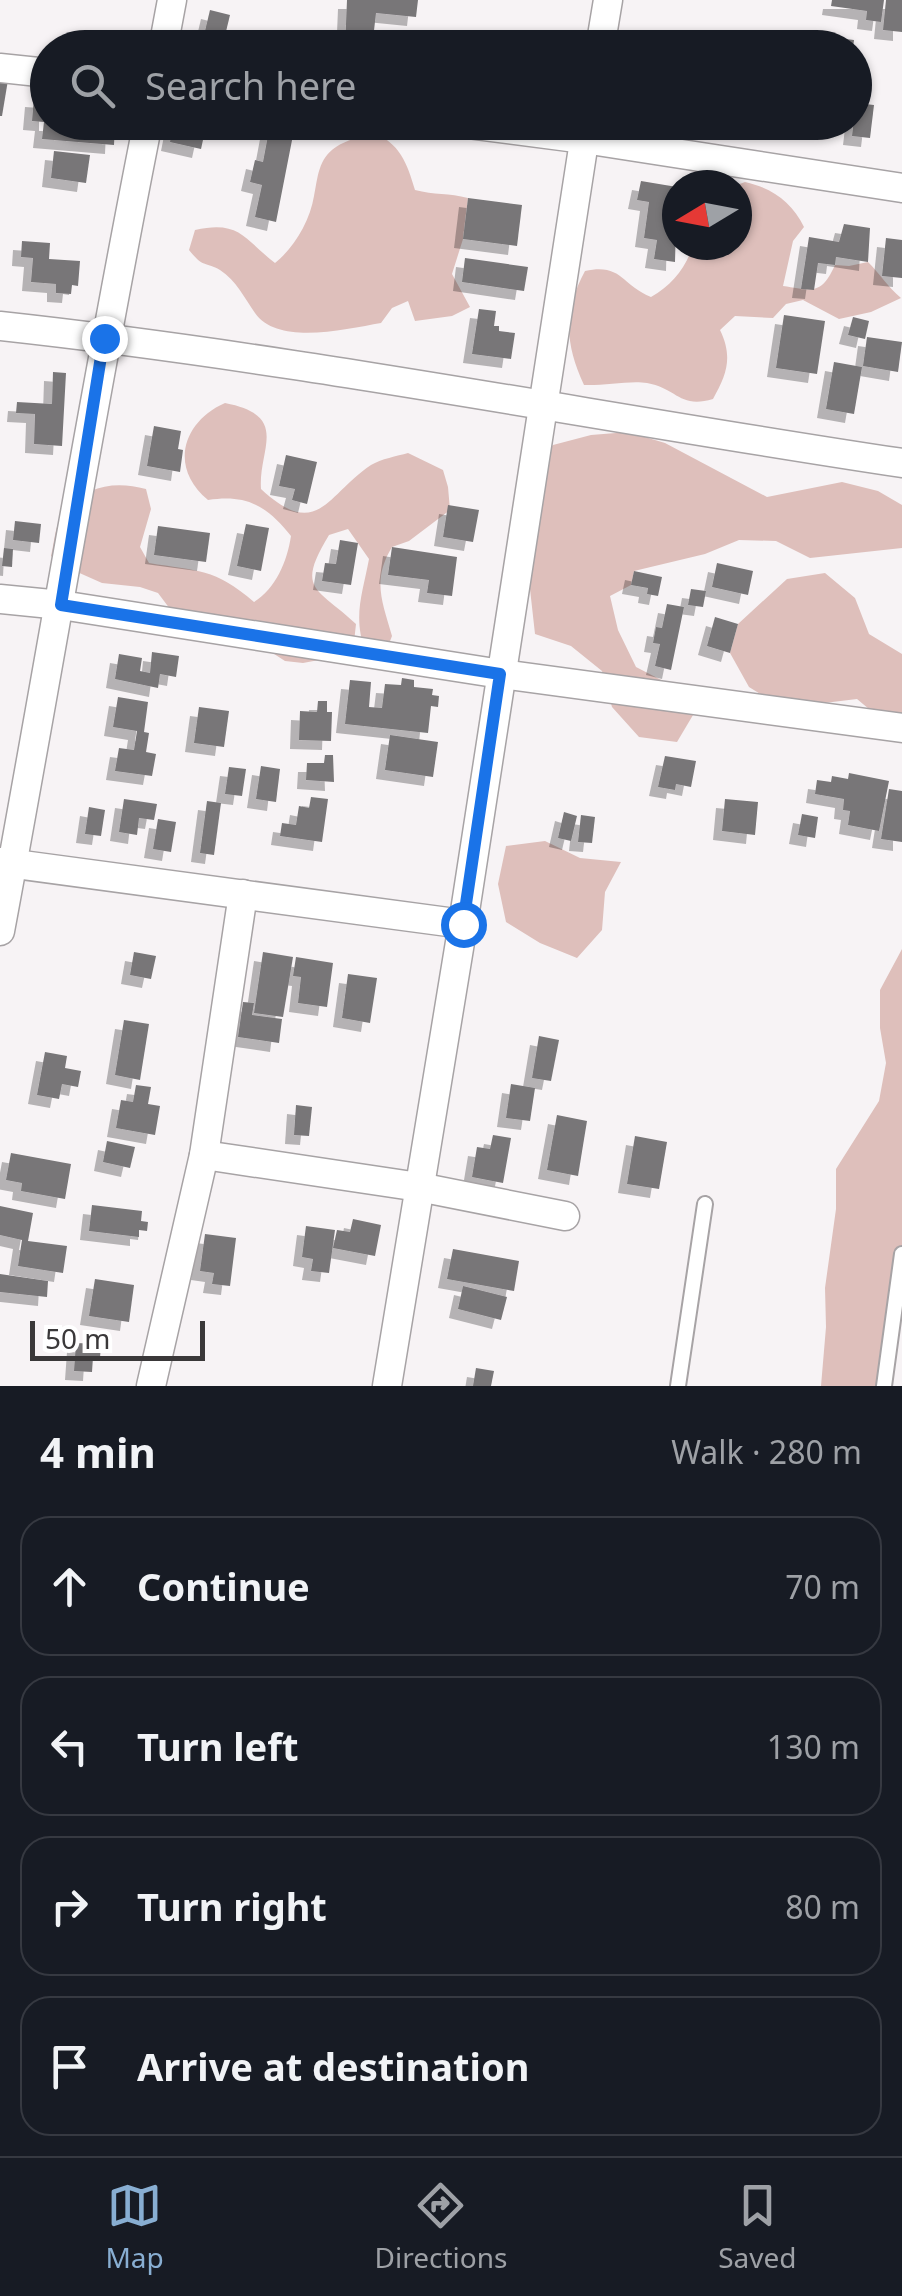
<!DOCTYPE html>
<html lang="en">
<head>
<meta charset="utf-8">
<style>
  :root { --surface:#171b24; --page:#20242c; --text:#f1f3f6; --muted:#9ea1a6; --line:#363941; --accent:#88aed2 }
  body { margin:0; font-family:"Noto Sans",sans-serif; background:var(--page); color:var(--text) }
  .compass { position:absolute; left:662px; top:170px; width:90px; height:90px; border-radius:50%; background:var(--surface); box-shadow:0 2px 8px #0004; rotate:260deg }
  .scale { position:absolute; left:30px; bottom:25px; width:175px; box-sizing:border-box; padding-left:10px; border:5px solid #3a3839; border-top:0; font-size:28px; line-height:35px; white-space:nowrap; color:#3a3839; -webkit-text-stroke:8px #fff; paint-order:stroke }
  .stop { position:absolute; width:30px; height:30px; margin:-22px; border:8px solid #1a73e8; border-radius:50%; background:#fff }
  .stop.end { background:#1a73e8; border-color:#fff; box-shadow:0 2px 10px #0008 }
  .list { margin:0; padding:0; list-style:none }
  h2 { display:flex; justify-content:space-between; align-items:center; height:130px; margin:0; padding:0 40px; font-size:42px }
  h2 small { font-size:32px; font-weight:400; color:var(--muted) }
  .list li { display:grid; grid-template-columns:65px 1fr auto; gap:30px; align-items:center; box-sizing:border-box; height:140px; margin:0 20px 20px; padding:0 20px; border:2px solid var(--line); border-radius:30px }
  .list b { display:block; font-size:38px; white-space:nowrap }
  .list em { font-size:32px; font-style:normal; color:var(--muted) }
  .icon { flex:none; width:55px; height:55px; fill:none; stroke:currentColor; stroke-width:2; stroke-linecap:round; stroke-linejoin:round }
  .map { position:relative; flex:none; width:902px; height:1386px; overflow:hidden }
  .search { position:absolute; background:var(--surface); box-shadow:0 2px 8px #0004; left:30px; right:30px; top:30px; height:110px; display:flex; align-items:center; gap:25px; box-sizing:border-box; padding:0 35px; border-radius:55px; color:var(--muted); font-size:38px }
  .sheet { height:770px; background:var(--surface) }
  nav { display:flex; justify-content:space-around; align-items:center; box-sizing:border-box; height:140px; border-top:2px solid var(--line); background:var(--surface); font-size:28px; color:var(--muted) }
  nav a { display:grid; justify-items:center; gap:5px }
  nav .on { color:var(--accent) }
  .map>svg:first-child { display:block }
  .green { fill:#debfbb }
  .building { fill:#787678; filter:url(#shadow) }
  .lines { fill:none; stroke-linecap:round; stroke-linejoin:round }
  .lane-casing { stroke:#a7a3a5; stroke-width:18 }
  .street-casing { stroke:#a7a3a5; stroke-width:31 }
  .lane { stroke:#fff; stroke-width:14 }
  .street { stroke:#fff; stroke-width:28 }
  .route { stroke:#1a73e8; stroke-width:12 }
</style>
</head>
<body>
<div class="map">
<svg width="902" height="1386" viewBox="0 0 902 1386">
  <defs>
    <filter id="shadow"><feDropShadow dx="-9" dy="9" stdDeviation="0" flood-color="#0004"/></filter>
  </defs>
  <rect width="100%" height="100%" fill="#f7f3f5"/>
  <g class="green">
    <path d="M 372,132 C 400,143 407,163 415,190 C 434,195 449,193 468,198 L 463,239 L 452,274 L 470,307 L 452,316 L 415,321 L 408,301 L 392,308 L 381,323 C 346,329 278,346 255,313 C 245,299 236,280 220,270 C 205,261 204,269 189,250 L 195,230 C 240,220 244,239 275,263 C 294,248 310,221 314,196 C 318,177 318,159 336,147 C 346,140 361,137 372,132 Z"/>
    <path d="M 745,182 C 772,188 792,202 804,227 L 793,241 L 783,286 C 812,290 821,296 835,265 L 849,266 L 868,262 C 880,274 888,287 901,298 L 871,312 L 839,319 L 803,300 L 786,304 L 773,318 L 735,316 L 720,330 C 733,357 727,374 713,399 C 679,409 677,388 647,383 C 631,380 603,386 584,385 C 565,344 563,312 585,271 C 622,263 621,285 651,297 C 672,285 686,268 693,245 L 737,245 L 737,185 Z"/>
    <path d="M 225,403 C 291,416 258,449 261,489 C 318,542 327,494 371,465 C 381,459 397,456 408,453 L 443,470 L 448,487 L 450,510 L 409,541 L 392,547 C 372,580 382,601 392,636 L 385,654 L 366,652 C 352,618 363,592 369,559 L 348,529 L 329,535 C 295,591 317,587 356,624 L 354,642 L 340,656 L 303,663 L 285,661 L 268,650 L 170,609 L 158,593 L 140,587 L 102,583 L 66,567 L 51,556 C 54,544 55,527 61,517 C 82,486 113,480 146,489 L 151,509 L 140,547 L 149,563 C 197,571 215,568 254,602 C 276,588 287,562 291,536 C 267,506 247,494 208,500 C 169,468 182,422 225,403 Z"/>
    <polygon points="628,432 665,443 767,497 842,482 878,491 902,505 902,548 810,558 776,541 739,540 705,554 634,571 631,585 610,596 618,630 636,667 669,684 696,710 677,742 639,737 612,707 602,671 571,646 535,634 526,553 526,475 553,445 591,435"/>
    <polygon points="825,573 855,598 869,634 902,654 902,724 887,724 857,699 783,708 749,687 730,653 738,624 787,579"/>
    <polygon points="545,841 580,858 621,862 605,892 602,930 577,958 540,943 506,922 498,884 506,846"/>
    <polygon points="902,949 902,1311 880,1352 877,1386 821,1386 826,1327 825,1288 836,1209 836,1169 879,1101 886,1063 880,1028 880,990"/>
  </g>
  <g class="building">
    <polygon points="347,0 418,0 416,17 376,13 372,48 345,48"/>
    <polygon points="832,0 884,0 881,22 866,20 867,11 831,6"/>
    <polygon points="886,0 902,0 902,32 883,30"/>
    <polygon points="210,10 230,15 222,48 201,48"/>
    <polygon points="821,36 854,40 853,48 819,48"/>
    <polygon points="0,79 8,80 2,116 0,116"/>
    <polygon points="34,98 48,99 48,122 115,122 114,145 42,139 44,122 32,121"/>
    <polygon points="856,103 874,105 870,138 852,136"/>
    <polygon points="174,122 207,122 201,149 170,142"/>
    <polygon points="270,125 294,130 276,222 255,217 262,185 250,182 255,160 263,162"/>
    <polygon points="54,151 90,155 86,183 51,178"/>
    <polygon points="641,181 677,187 675,262 654,259 657,240 644,238 649,202 637,200"/>
    <polygon points="468,198 522,205 517,246 463,239"/>
    <polygon points="844,224 870,228 868,262 836,257 835,265 818,263 814,290 801,289 809,237 839,242"/>
    <polygon points="886,238 902,240 902,278 882,276"/>
    <polygon points="22,241 50,243 49,259 80,261 78,286 72,285 71,294 56,293 56,284 31,282 33,258 21,257"/>
    <polygon points="465,258 528,267 524,291 462,282"/>
    <polygon points="479,309 496,311 494,326 499,326 499,331 515,333 511,359 472,354"/>
    <polygon points="784,315 825,321 817,374 776,368"/>
    <polygon points="853,317 869,321 865,339 848,335"/>
    <polygon points="867,337 902,342 898,372 863,366"/>
    <polygon points="834,362 862,367 854,414 826,409"/>
    <polygon points="53,372 66,373 62,446 34,444 35,414 16,413 17,402 52,404"/>
    <polygon points="154,426 181,431 178,449 183,450 180,472 147,466"/>
    <polygon points="286,455 317,462 307,504 292,500 295,489 279,486"/>
    <polygon points="448,505 479,510 473,542 443,537"/>
    <polygon points="15,521 41,524 39,543 13,540"/>
    <polygon points="246,524 269,528 261,571 237,566"/>
    <polygon points="158,526 210,533 206,562 154,555"/>
    <polygon points="340,540 358,543 351,585 322,581 325,563 336,564"/>
    <polygon points="392,547 457,557 452,596 427,593 429,580 388,575"/>
    <polygon points="4,548 13,549 12,567 2,566"/>
    <polygon points="717,563 753,571 748,595 712,587"/>
    <polygon points="634,571 662,577 658,596 647,594 648,588 631,585"/>
    <polygon points="691,589 706,591 703,607 688,605"/>
    <polygon points="667,604 684,607 671,670 655,666 660,644 653,643 656,627 662,628"/>
    <polygon points="715,617 738,624 730,653 707,646"/>
    <polygon points="152,652 179,656 176,677 160,674 158,688 115,679 119,654 142,658 140,671 150,673"/>
    <polygon points="402,678 414,680 414,687 433,689 432,695 439,696 438,707 431,706 428,733 345,724 350,680 371,682 369,707 382,708 385,684 401,685"/>
    <polygon points="118,697 148,702 144,732 149,733 146,752 156,754 152,776 115,771 119,748 134,750 137,731 113,727"/>
    <polygon points="318,701 327,701 327,712 332,712 331,741 299,740 300,711 317,712"/>
    <polygon points="199,707 229,711 224,747 194,743"/>
    <polygon points="390,735 438,742 433,777 385,770"/>
    <polygon points="325,755 333,755 334,782 306,780 307,763 324,763"/>
    <polygon points="665,756 696,761 691,787 676,784 675,790 658,787"/>
    <polygon points="261,766 280,769 276,802 256,799"/>
    <polygon points="229,767 246,769 242,796 225,794"/>
    <polygon points="849,773 889,781 879,831 848,825 850,811 843,810 844,799 815,794 817,780 831,782 832,776 848,779"/>
    <polygon points="889,789 902,791 902,842 881,839"/>
    <polygon points="311,797 328,799 322,842 280,836 282,823 296,825 299,806 309,808"/>
    <polygon points="124,799 157,804 154,820 139,818 137,835 119,832"/>
    <polygon points="725,799 758,802 755,835 722,831"/>
    <polygon points="207,801 221,803 214,855 200,853"/>
    <polygon points="89,807 105,810 101,836 85,834"/>
    <polygon points="564,812 577,816 571,841 558,838"/>
    <polygon points="802,814 818,817 815,838 798,835"/>
    <polygon points="581,815 595,817 592,843 578,842"/>
    <polygon points="158,819 176,822 171,852 153,849"/>
    <polygon points="134,952 156,956 151,979 130,975"/>
    <polygon points="263,952 293,957 283,1017 254,1013"/>
    <polygon points="296,957 333,963 327,1007 298,1003 301,977 293,976"/>
    <polygon points="348,974 377,978 370,1023 342,1018"/>
    <polygon points="243,1002 254,1003 252,1015 282,1019 279,1043 238,1037"/>
    <polygon points="124,1020 149,1024 140,1080 115,1075"/>
    <polygon points="539,1036 559,1040 551,1081 532,1078"/>
    <polygon points="45,1052 67,1056 65,1068 81,1071 78,1087 62,1084 59,1099 37,1095"/>
    <polygon points="511,1084 535,1088 530,1121 506,1118"/>
    <polygon points="136,1085 151,1087 148,1104 160,1106 155,1135 116,1128 121,1100 133,1102"/>
    <polygon points="296,1105 312,1107 309,1136 294,1135"/>
    <polygon points="557,1115 587,1121 578,1176 547,1170"/>
    <polygon points="493,1135 511,1138 503,1183 472,1177 477,1147 490,1149"/>
    <polygon points="635,1136 667,1142 659,1189 627,1184"/>
    <polygon points="107,1141 135,1147 130,1168 103,1162"/>
    <polygon points="11,1153 71,1164 65,1199 21,1191 22,1183 6,1180"/>
    <polygon points="92,1205 142,1211 141,1221 148,1222 147,1231 139,1230 139,1237 89,1231"/>
    <polygon points="0,1206 33,1213 28,1241 67,1246 63,1273 18,1266 22,1240 0,1235"/>
    <polygon points="353,1219 381,1225 375,1256 333,1248 337,1230 350,1232"/>
    <polygon points="306,1226 335,1230 329,1273 311,1271 313,1259 302,1257"/>
    <polygon points="205,1234 236,1238 230,1286 212,1284 214,1273 200,1271"/>
    <polygon points="453,1249 519,1261 514,1291 447,1279"/>
    <polygon points="0,1274 48,1281 47,1297 0,1292"/>
    <polygon points="95,1279 134,1285 129,1322 89,1316"/>
    <polygon points="463,1286 507,1297 501,1320 458,1309"/>
    <polygon points="76,1343 101,1344 100,1358 93,1357 92,1372 74,1371"/>
    <polygon points="476,1368 494,1371 491,1386 473,1386"/>
  </g>
  <g class="lines">
    <g class="lane-casing">
      <g id="lane">
        <polyline points="678,1386 705,1204"/>
        <polyline points="884,1386 902,1254"/>
      </g>
    </g>
    <g class="street-casing">
      <g id="street">
        <polyline points="163,48 172,0"/>
        <polyline points="600,48 608,0"/>
        <polyline points="0,68 48,73"/>
        <polyline points="452,122 584,139 902,188"/>
        <path d="M 0,326 C 303,359 601,418 902,463"/>
        <polyline points="0,599 61,605 501,674 902,728"/>
        <polyline points="0,862 463,924"/>
        <path d="M 0,931 C 50,662 94,391 148,122"/>
        <polyline points="204,1155 419,1187 565,1216"/>
        <polyline points="151,1386 204,1155 243,894"/>
        <polyline points="387,1386 463,924 587,122"/>
      </g>
    </g>
    <use href="#lane" class="lane"/>
    <use href="#street" class="street"/>
  </g>
  <g class="lines">
    <polyline class="route" points="104,338 61,605 500,674 463,924"/>
  </g>
</svg>
<svg class="compass" viewBox="-18 -18 36 36"><path d="M0-13l5 13h-10z" fill="#e53935"/><path d="M0 13l5-13h-10z" fill="#9ea1a6"/></svg>
<div class="scale">50 m</div>
<div class="stop" style="left:463px;top:924px"></div>
<div class="stop end" style="left:104px;top:338px"></div>
<div class="search"><svg class="icon" aria-label="search" viewBox="0 0 24 24"><circle cx="10" cy="10" r="6"/><path d="M15 15l6 6"/></svg>Search here</div>
</div>
<section class="sheet">
<h2>4 min<small>Walk · 280 m</small></h2>
<ul class="list">
<li><svg class="icon" aria-label="ahead" viewBox="0 0 24 24"><path d="M12 20V5M6 11l6-6 6 6"/></svg><div><b>Continue</b></div><em>70 m</em></li>
<li><svg class="icon" aria-label="left" viewBox="0 0 24 24"><path d="M17 20v-9H6M10 6l-5 5 5 5"/></svg><div><b>Turn left</b></div><em>130 m</em></li>
<li><svg class="icon" aria-label="right" viewBox="0 0 24 24"><path d="M7 20v-9h11M14 6l5 5-5 5"/></svg><div><b>Turn right</b></div><em>80 m</em></li>
<li><svg class="icon" aria-label="arrive" viewBox="0 0 24 24"><path d="M6 21V4h12l-3 4 3 4H6"/></svg><div><b>Arrive at destination</b></div></li>
</ul>
</section>
<nav>
<a class="on"><svg class="icon" aria-label="map" viewBox="0 0 24 24"><path d="M3 6l6-2 6 2 6-2v14l-6 2-6-2-6 2zM9 4v14M15 6v14"/></svg>Map</a>
<a><svg class="icon" aria-label="directions" viewBox="0 0 24 24"><path d="M12 3l9 9-9 9-9-9zM9 14v-3h6M13 9l2 2-2 2"/></svg>Directions</a>
<a><svg class="icon" aria-label="saved" viewBox="0 0 24 24"><path d="M7 4h10v16l-5-4-5 4z"/></svg>Saved</a>
</nav>
</body>
</html>
